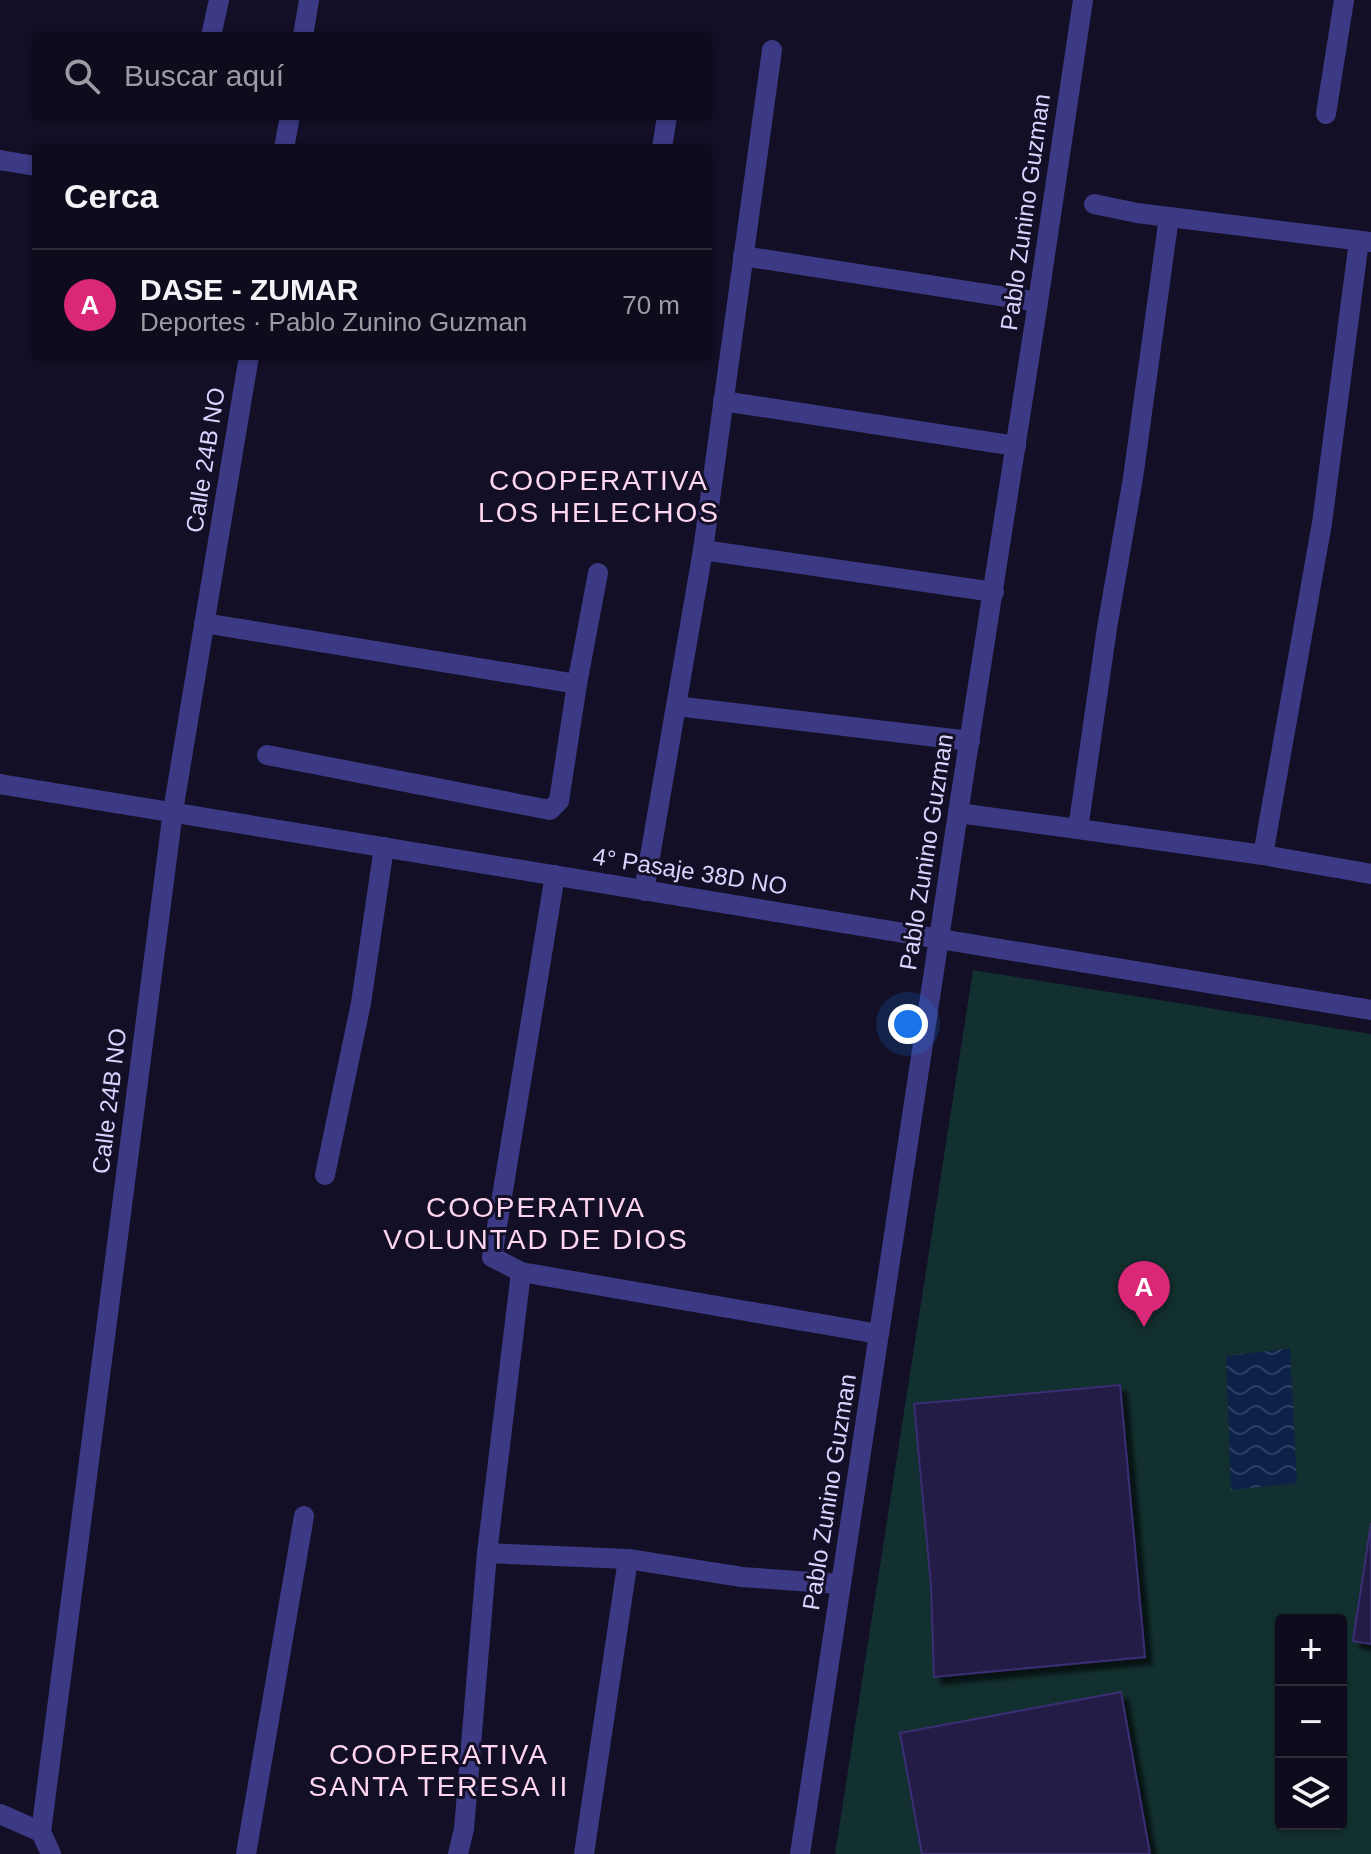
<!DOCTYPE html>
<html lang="es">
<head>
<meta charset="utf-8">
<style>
  :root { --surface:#0e0b1c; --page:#171425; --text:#f1f3f6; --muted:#9b9ba3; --line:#2e2b3b; --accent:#db2777 }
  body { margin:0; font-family:Helvetica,sans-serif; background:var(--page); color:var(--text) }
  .controls { position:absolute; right:24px; bottom:24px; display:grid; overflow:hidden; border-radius:8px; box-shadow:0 2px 6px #0004 }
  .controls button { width:72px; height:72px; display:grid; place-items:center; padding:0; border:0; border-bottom:2px solid var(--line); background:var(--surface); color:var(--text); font:40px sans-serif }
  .you { position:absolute; left:908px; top:1024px; width:28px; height:28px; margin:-20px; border:6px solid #fff; border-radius:50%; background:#1a73e8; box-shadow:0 0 0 12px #1a73e833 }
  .badge { display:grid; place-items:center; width:52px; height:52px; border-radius:50%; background:var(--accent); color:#fff; font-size:26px; font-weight:700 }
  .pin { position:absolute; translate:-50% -66px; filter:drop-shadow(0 2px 4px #0008) }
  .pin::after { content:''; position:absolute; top:42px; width:28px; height:24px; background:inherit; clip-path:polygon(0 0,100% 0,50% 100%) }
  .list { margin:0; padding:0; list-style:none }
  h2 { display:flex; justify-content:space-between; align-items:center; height:104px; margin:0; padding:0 32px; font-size:34px }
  h2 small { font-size:26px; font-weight:400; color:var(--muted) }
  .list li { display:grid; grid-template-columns:52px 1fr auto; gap:24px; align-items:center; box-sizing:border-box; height:112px; padding:0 32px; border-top:2px solid var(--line) }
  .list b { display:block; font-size:30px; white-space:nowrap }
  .list p { margin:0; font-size:26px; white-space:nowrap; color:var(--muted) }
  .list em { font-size:26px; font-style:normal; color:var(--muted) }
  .icon { flex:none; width:44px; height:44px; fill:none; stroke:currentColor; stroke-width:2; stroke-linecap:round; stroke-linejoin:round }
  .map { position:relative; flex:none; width:1371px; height:1854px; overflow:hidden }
  .search { position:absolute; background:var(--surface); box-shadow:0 2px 6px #0004; left:32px; top:32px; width:680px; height:88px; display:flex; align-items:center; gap:20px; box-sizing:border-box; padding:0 28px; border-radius:8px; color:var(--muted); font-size:30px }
  .panel { position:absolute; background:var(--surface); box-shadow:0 2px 6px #0004; left:32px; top:144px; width:680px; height:216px; border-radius:8px }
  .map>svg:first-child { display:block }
  .grass { fill:#12302f; fill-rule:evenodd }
  .water { fill:url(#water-waves) }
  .building { fill:#241b47; stroke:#3b2d73; stroke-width:2; filter:url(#shadow) }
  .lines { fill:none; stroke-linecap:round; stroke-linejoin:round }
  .minor { stroke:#3d3a85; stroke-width:20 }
  .labels { text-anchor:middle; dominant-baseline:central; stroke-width:6; stroke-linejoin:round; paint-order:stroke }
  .street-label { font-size:24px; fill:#d9d4ff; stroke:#130f26 }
  .quarter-label { font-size:28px; letter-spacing:2px; fill:#ffd6f0; stroke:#130f26 }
</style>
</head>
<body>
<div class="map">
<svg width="1371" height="1854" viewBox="0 0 1371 1854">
  <defs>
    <pattern id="water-waves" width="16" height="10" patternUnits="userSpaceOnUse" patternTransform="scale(2)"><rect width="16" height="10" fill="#0c2248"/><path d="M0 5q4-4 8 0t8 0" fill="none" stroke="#2f4163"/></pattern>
    <filter id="shadow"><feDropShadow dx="7" dy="7" stdDeviation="2" flood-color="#0009"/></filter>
  </defs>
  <rect width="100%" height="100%" fill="#130f26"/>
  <path class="grass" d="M 973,970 L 1371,1034 L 1371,1854 L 835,1854 ZM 1281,1620 L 1341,1620 L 1341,1824 L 1281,1824 Z"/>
  <polygon class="water" points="1290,1348 1297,1483 1231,1490 1226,1356"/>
  <g class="building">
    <polygon points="1120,1385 1145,1657 934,1677 931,1585 914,1404"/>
    <polygon points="1371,1523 1371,1644 1353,1641"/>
    <polygon points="1121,1692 1150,1854 922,1854 900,1733"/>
  </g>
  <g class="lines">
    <g class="minor">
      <polyline points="211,36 219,0"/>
      <polyline points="303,36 309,0"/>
      <polyline points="1326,114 1344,0"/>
      <polyline points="284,148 290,116"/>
      <polyline points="662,148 667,116"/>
      <polyline points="0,160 36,166"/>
      <polyline points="1094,204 1137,213 1371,242"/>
      <polyline points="1169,217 1133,478 1107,628 1078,829 1263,855 1371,874"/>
      <polyline points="743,256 1038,302"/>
      <polyline points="723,401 1016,446"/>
      <polyline points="703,550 994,592"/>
      <polyline points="204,623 577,684"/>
      <polyline points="676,706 970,741"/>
      <polyline points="267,755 550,810 559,801 577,684 598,573"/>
      <polyline points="0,784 1371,1010"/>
      <polyline points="958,813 1078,829"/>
      <polyline points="1263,855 1322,523 1359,241"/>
      <polyline points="555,875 492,1257 521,1272 879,1334"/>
      <polyline points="644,891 703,550 772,50"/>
      <polyline points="325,1175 361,1003 384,847"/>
      <polyline points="487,1553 628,1559 742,1577 841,1584"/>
      <polyline points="0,1814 41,1832"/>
      <polyline points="51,1854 41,1832 173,811 249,356"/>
      <polyline points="246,1854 304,1516"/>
      <polyline points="458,1854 464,1829 487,1553 521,1272"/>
      <polyline points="584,1854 628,1559"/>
      <polyline points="800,1854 958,813 1038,302 1083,0"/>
    </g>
  </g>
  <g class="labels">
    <g class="street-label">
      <text transform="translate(1025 212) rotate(-82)">Pablo Zunino Guzman</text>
      <text transform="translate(205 460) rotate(-81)">Calle 24B NO</text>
      <text transform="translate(926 852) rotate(-81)">Pablo Zunino Guzman</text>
      <text transform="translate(690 871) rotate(9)">4° Pasaje 38D NO</text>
      <text transform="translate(109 1101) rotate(-83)">Calle 24B NO</text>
      <text transform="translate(829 1492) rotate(-81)">Pablo Zunino Guzman</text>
    </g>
    <g class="quarter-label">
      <text x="599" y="480">COOPERATIVA<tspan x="599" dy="32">LOS HELECHOS</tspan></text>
      <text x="536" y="1207">COOPERATIVA<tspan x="536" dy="32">VOLUNTAD DE DIOS</tspan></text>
      <text x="439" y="1754">COOPERATIVA<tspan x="439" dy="32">SANTA TERESA II</tspan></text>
    </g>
  </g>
</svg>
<div class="controls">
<button>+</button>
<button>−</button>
<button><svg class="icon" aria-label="layers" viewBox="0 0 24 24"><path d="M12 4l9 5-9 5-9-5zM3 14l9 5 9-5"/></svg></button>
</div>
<div class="you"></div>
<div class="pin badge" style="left:1144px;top:1327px">A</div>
<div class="search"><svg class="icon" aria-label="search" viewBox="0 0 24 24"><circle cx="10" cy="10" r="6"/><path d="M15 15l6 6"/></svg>Buscar aquí</div>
<section class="panel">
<h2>Cerca<small></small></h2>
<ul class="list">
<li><span class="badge">A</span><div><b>DASE - ZUMAR</b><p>Deportes · Pablo Zunino Guzman</p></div><em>70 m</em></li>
</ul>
</section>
</div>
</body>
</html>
